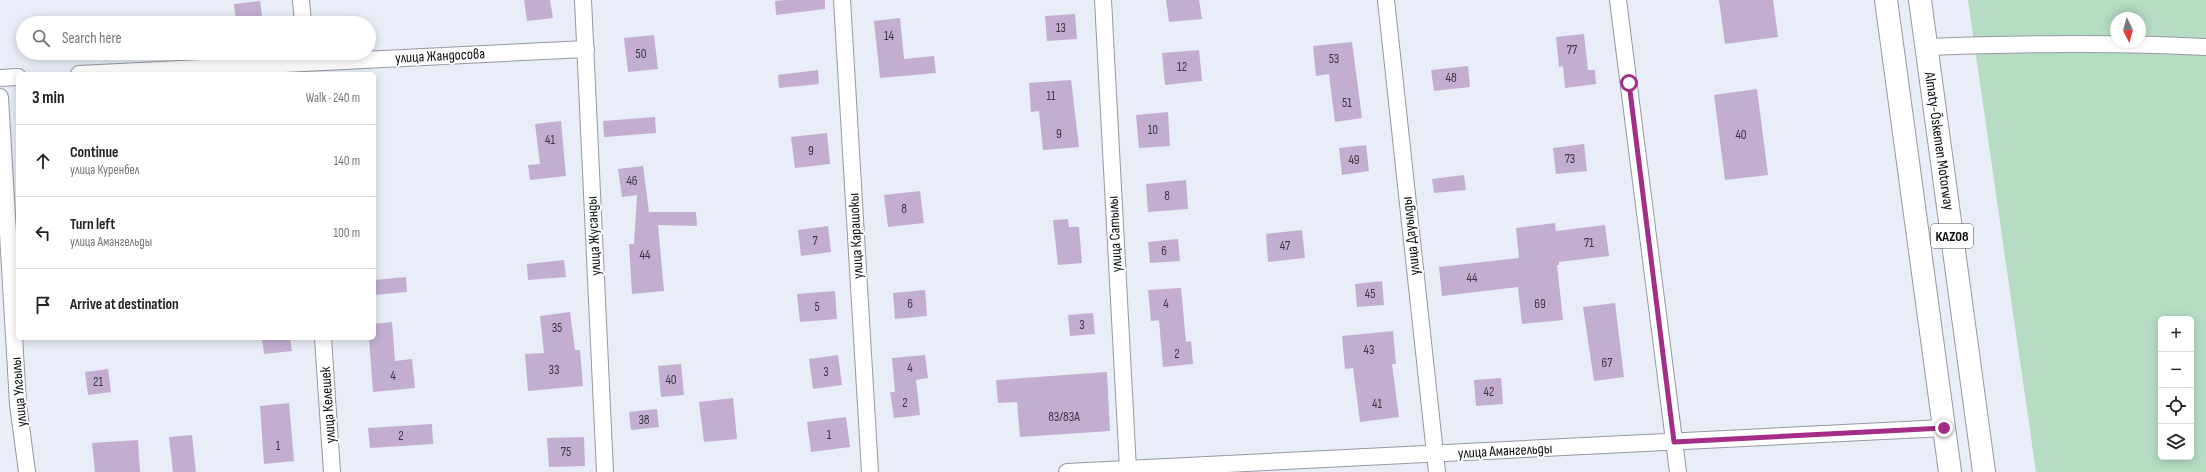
<!DOCTYPE html>
<html lang="en">
<head>
<meta charset="utf-8">
<style>
  :root { --surface:#fff; --page:#f2f2f2; --text:#222; --muted:#767676; --line:#e0e0e0 }
  body { margin:0; font-family:"Sofia Sans Condensed",sans-serif; background:var(--page); color:var(--text) }
  .controls { position:absolute; right:12px; bottom:12px; display:grid; overflow:hidden; border-radius:6px; box-shadow:0 2px 10px #0003 }
  .controls button { width:36px; height:36px; display:grid; place-items:center; padding:0; border:0; border-bottom:1px solid var(--line); background:var(--surface); color:var(--text); font:20px sans-serif }
  .compass { position:absolute; left:2110px; top:12px; width:36px; height:36px; border-radius:50%; background:var(--surface); box-shadow:0 2px 10px #0003; rotate:174deg }
  .stop { position:absolute; width:12px; height:12px; margin:-9px; border:3px solid #a42e87; border-radius:50%; background:#fff }
  .stop.end { background:#a42e87; border-color:#fff; box-shadow:0 1px 4px #0008 }
  .list { margin:0; padding:0; list-style:none }
  h2 { display:flex; justify-content:space-between; align-items:center; height:52px; margin:0; padding:0 16px; font-size:17px }
  h2 small { font-size:13px; font-weight:400; color:var(--muted) }
  .list li { display:grid; grid-template-columns:26px 1fr auto; gap:12px; align-items:center; box-sizing:border-box; height:72px; padding:0 16px; border-top:1px solid var(--line) }
  .list b { display:block; font-size:15px; white-space:nowrap }
  .list p { margin:0; font-size:13px; white-space:nowrap; color:var(--muted) }
  .list em { font-size:13px; font-style:normal; color:var(--muted) }
  .icon { flex:none; width:22px; height:22px; fill:none; stroke:currentColor; stroke-width:2; stroke-linecap:round; stroke-linejoin:round }
  .map { position:relative; flex:none; width:2206px; height:472px; overflow:hidden }
  .search { position:absolute; background:var(--surface); box-shadow:0 2px 10px #0003; left:16px; top:16px; width:360px; height:44px; display:flex; align-items:center; gap:10px; box-sizing:border-box; padding:0 14px; border-radius:22px; color:var(--muted); font-size:15px }
  .panel { position:absolute; background:var(--surface); box-shadow:0 2px 10px #0003; left:16px; top:72px; width:360px; height:268px; border-radius:6px }
  .map>svg:first-child { display:block }
  .green { fill:#b6ddc4; fill-rule:evenodd }
  .building { fill:#c3aed2 }
  .lines { fill:none; stroke-linecap:round; stroke-linejoin:round }
  .minor-casing { stroke:#9499a2; stroke-width:18 }
  .trunk-casing { stroke:#9499a2; stroke-width:24 }
  .minor { stroke:#fff; stroke-width:16 }
  .trunk { stroke:#fff; stroke-width:22 }
  .route { stroke:#a42e87; stroke-width:5 }
  .labels { text-anchor:middle; dominant-baseline:central; stroke-width:4; stroke-linejoin:round; paint-order:stroke }
  .number-label { font-size:13px; fill:#3a3742 }
  .shield { fill:#fff; stroke:#565759; stroke-width:1 }
  .shield-label { font-size:14px; font-weight:bold; fill:#0d0f12 }
  .street-label { font-size:15px; fill:#0d0f12; stroke:#fff }
</style>
</head>
<body>
<div class="map">
<svg width="2206" height="472" viewBox="0 0 2206 472">
  <rect width="100%" height="100%" fill="#e8edf7"/>
  <path class="green" d="M 1968,0 L 2206,0 L 2206,472 L 2036,472 ZM 2116,18 L 2140,18 L 2140,42 L 2116,42 ZM 2161,319 L 2191,319 L 2191,457 L 2161,457 Z"/>
  <g class="building">
    <polygon points="524,0 550,0 553,18 527,21"/>
    <polygon points="785,0 825,0 825,9 776,15 775,1"/>
    <polygon points="1166,0 1199,0 1202,19 1169,22"/>
    <polygon points="1719,0 1773,0 1778,37 1725,44"/>
    <polygon points="260,1 263,23 236,23 234,4"/>
    <polygon points="1075,14 1077,39 1047,41 1045,16"/>
    <polygon points="900,18 904,59 934,56 936,73 880,78 874,21"/>
    <polygon points="1584,34 1588,70 1595,70 1596,84 1565,88 1563,66 1559,67 1556,37"/>
    <polygon points="654,35 658,69 628,72 624,38"/>
    <polygon points="1352,42 1362,118 1335,122 1329,74 1316,76 1313,46"/>
    <polygon points="1199,50 1202,81 1165,85 1162,53"/>
    <polygon points="1468,66 1470,87 1434,91 1431,70"/>
    <polygon points="818,70 819,84 779,88 778,75"/>
    <polygon points="1071,80 1079,147 1043,150 1039,111 1031,112 1029,83"/>
    <polygon points="1757,89 1768,175 1725,180 1714,95"/>
    <polygon points="1168,112 1170,146 1139,148 1136,115"/>
    <polygon points="655,117 656,133 604,137 603,121"/>
    <polygon points="561,121 566,176 530,180 528,165 540,164 535,124"/>
    <polygon points="827,133 830,164 795,168 791,137"/>
    <polygon points="1584,144 1587,171 1556,174 1553,148"/>
    <polygon points="1366,145 1369,171 1342,175 1339,148"/>
    <polygon points="643,166 649,212 696,212 697,226 658,225 664,291 632,294 629,244 634,244 637,195 622,197 618,169"/>
    <polygon points="1464,175 1466,190 1434,193 1432,179"/>
    <polygon points="1186,180 1188,209 1148,212 1146,184"/>
    <polygon points="920,191 924,223 888,227 884,195"/>
    <polygon points="1068,219 1069,227 1079,227 1082,263 1058,265 1053,220"/>
    <polygon points="1555,223 1556,231 1605,225 1609,256 1559,262 1559,265 1557,265 1563,320 1522,324 1518,287 1442,296 1439,267 1519,258 1516,228"/>
    <polygon points="828,226 831,252 801,256 798,230"/>
    <polygon points="1302,230 1305,258 1268,262 1266,234"/>
    <polygon points="1178,239 1180,261 1150,263 1148,242"/>
    <polygon points="564,260 566,277 528,280 527,264"/>
    <polygon points="406,277 407,292 374,295 374,280"/>
    <polygon points="1382,281 1384,305 1357,307 1355,284"/>
    <polygon points="1181,288 1186,342 1191,341 1193,364 1163,367 1159,320 1151,321 1148,290"/>
    <polygon points="925,290 927,316 895,319 893,293"/>
    <polygon points="835,291 837,319 800,322 797,294"/>
    <polygon points="1615,303 1624,377 1594,381 1583,307"/>
    <polygon points="570,312 575,350 580,350 583,386 528,391 525,354 544,353 540,316"/>
    <polygon points="1093,313 1095,334 1070,336 1068,315"/>
    <polygon points="392,322 395,361 412,359 415,388 373,392 369,338 374,338 374,324"/>
    <polygon points="1393,331 1396,364 1392,364 1399,417 1360,422 1353,368 1345,369 1342,336"/>
    <polygon points="262,338 290,338 292,351 264,354"/>
    <polygon points="838,355 842,385 813,389 809,359"/>
    <polygon points="925,355 928,378 916,380 920,415 894,418 890,392 895,392 892,358"/>
    <polygon points="681,364 684,395 661,397 658,366"/>
    <polygon points="108,369 111,392 88,395 85,372"/>
    <polygon points="1107,372 1110,431 1020,437 1017,402 998,403 996,380"/>
    <polygon points="1501,378 1503,404 1476,406 1474,380"/>
    <polygon points="733,398 737,439 704,442 699,402"/>
    <polygon points="289,403 294,461 264,464 260,406"/>
    <polygon points="657,409 659,427 631,430 629,412"/>
    <polygon points="846,417 850,447 811,452 807,422"/>
    <polygon points="432,424 433,444 370,448 368,428"/>
    <polygon points="192,435 196,472 173,472 169,437"/>
    <polygon points="584,437 585,466 549,467 547,438"/>
    <polygon points="138,440 140,472 95,472 92,443"/>
  </g>
  <g class="lines">
    <g class="minor-casing">
      <g id="minor">
        <polyline points="301,0 303,23"/>
        <polyline points="583,0 605,472"/>
        <polyline points="842,0 870,472"/>
        <polyline points="1103,0 1128,469"/>
        <polyline points="1386,0 1437,472"/>
        <polyline points="1618,0 1678,472"/>
        <path d="M 1926,47 C 2020,44 2113,42 2206,47"/>
        <polyline points="79,74 586,49"/>
        <polyline points="0,78 18,77"/>
        <polyline points="0,97 18,404 27,472"/>
        <polyline points="323,338 332,472"/>
        <polyline points="1067,472 1944,428"/>
      </g>
    </g>
    <g class="trunk-casing">
      <g id="trunk">
        <polyline points="1886,0 1950,472"/>
        <polyline points="1920,0 1984,472"/>
      </g>
    </g>
    <use href="#minor" class="minor"/>
    <use href="#trunk" class="trunk"/>
  </g>
  <g class="lines">
    <polyline class="route" points="1629,83 1674,442 1944,428"/>
  </g>
  <g class="labels">
    <g class="number-label">
      <text x="1061" y="28">13</text>
      <text x="889" y="36">14</text>
      <text x="1572" y="50">77</text>
      <text x="641" y="54">50</text>
      <text x="1334" y="59">53</text>
      <text x="1182" y="67">12</text>
      <text x="1451" y="78">48</text>
      <text x="1051" y="96">11</text>
      <text x="1347" y="103">51</text>
      <text x="1153" y="130">10</text>
      <text x="1059" y="134">9</text>
      <text x="1741" y="135">40</text>
      <text x="550" y="140">41</text>
      <text x="811" y="151">9</text>
      <text x="1570" y="159">73</text>
      <text x="1354" y="160">49</text>
      <text x="632" y="181">46</text>
      <text x="1167" y="196">8</text>
      <text x="904" y="209">8</text>
      <text x="815" y="241">7</text>
      <text x="1589" y="243">71</text>
      <text x="1285" y="246">47</text>
      <text x="1164" y="251">6</text>
      <text x="645" y="255">44</text>
      <text x="1472" y="278">44</text>
      <text x="1370" y="294">45</text>
      <text x="910" y="304">6</text>
      <text x="1166" y="304">4</text>
      <text x="1540" y="304">69</text>
      <text x="817" y="307">5</text>
      <text x="1082" y="325">3</text>
      <text x="557" y="328">35</text>
      <text x="1369" y="350">43</text>
      <text x="1177" y="354">2</text>
      <text x="1607" y="363">67</text>
      <text x="910" y="368">4</text>
      <text x="554" y="370">33</text>
      <text x="826" y="372">3</text>
      <text x="393" y="376">4</text>
      <text x="671" y="380">40</text>
      <text x="98" y="382">21</text>
      <text x="1489" y="392">42</text>
      <text x="905" y="403">2</text>
      <text x="1377" y="404">41</text>
      <text x="1064" y="417">83/83A</text>
      <text x="644" y="420">38</text>
      <text x="829" y="435">1</text>
      <text x="401" y="436">2</text>
      <text x="278" y="446">1</text>
      <text x="566" y="452">75</text>
    </g>
    <rect class="shield" x="1931" y="224" width="42" height="24" rx="3"/>
    <g class="shield-label">
      <text x="1952" y="236">KAZ08</text>
    </g>
    <g class="street-label">
      <text transform="translate(440 56) rotate(-3)">улица Жандосова</text>
      <text transform="translate(1939 141) rotate(82)">Almaty-Öskemen Motorway</text>
      <text transform="translate(1115 234) rotate(-93)">улица Сатылы</text>
      <text transform="translate(594 236) rotate(-93)">улица Жусанды</text>
      <text transform="translate(856 236) rotate(-93)">улица Карашокы</text>
      <text transform="translate(1411 236) rotate(-96)">улица Дауылды</text>
      <text transform="translate(19 392) rotate(-95)">улица Улгылы</text>
      <text transform="translate(328 405) rotate(-94)">улица Келешек</text>
      <text transform="translate(1505 451) rotate(-3)">улица Амангельды</text>
    </g>
  </g>
</svg>
<div class="controls">
<button>+</button>
<button>−</button>
<button><svg class="icon" aria-label="locate" viewBox="0 0 24 24"><circle cx="12" cy="12" r="6"/><path d="M12 2v4M12 18v4M2 12h4M18 12h4"/></svg></button>
<button><svg class="icon" aria-label="layers" viewBox="0 0 24 24"><path d="M12 4l9 5-9 5-9-5zM3 14l9 5 9-5"/></svg></button>
</div>
<svg class="compass" viewBox="-18 -18 36 36"><path d="M0-13l5 13h-10z" fill="#e53935"/><path d="M0 13l5-13h-10z" fill="#767676"/></svg>
<div class="stop" style="left:1629px;top:83px"></div>
<div class="stop end" style="left:1944px;top:428px"></div>
<div class="search"><svg class="icon" aria-label="search" viewBox="0 0 24 24"><circle cx="10" cy="10" r="6"/><path d="M15 15l6 6"/></svg>Search here</div>
<section class="panel">
<h2>3 min<small>Walk · 240 m</small></h2>
<ul class="list">
<li><svg class="icon" aria-label="ahead" viewBox="0 0 24 24"><path d="M12 20V5M6 11l6-6 6 6"/></svg><div><b>Continue</b><p>улица Куренбел</p></div><em>140 m</em></li>
<li><svg class="icon" aria-label="left" viewBox="0 0 24 24"><path d="M17 20v-9H6M10 6l-5 5 5 5"/></svg><div><b>Turn left</b><p>улица Амангельды</p></div><em>100 m</em></li>
<li><svg class="icon" aria-label="arrive" viewBox="0 0 24 24"><path d="M6 21V4h12l-3 4 3 4H6"/></svg><div><b>Arrive at destination</b></div></li>
</ul>
</section>
</div>
</body>
</html>
